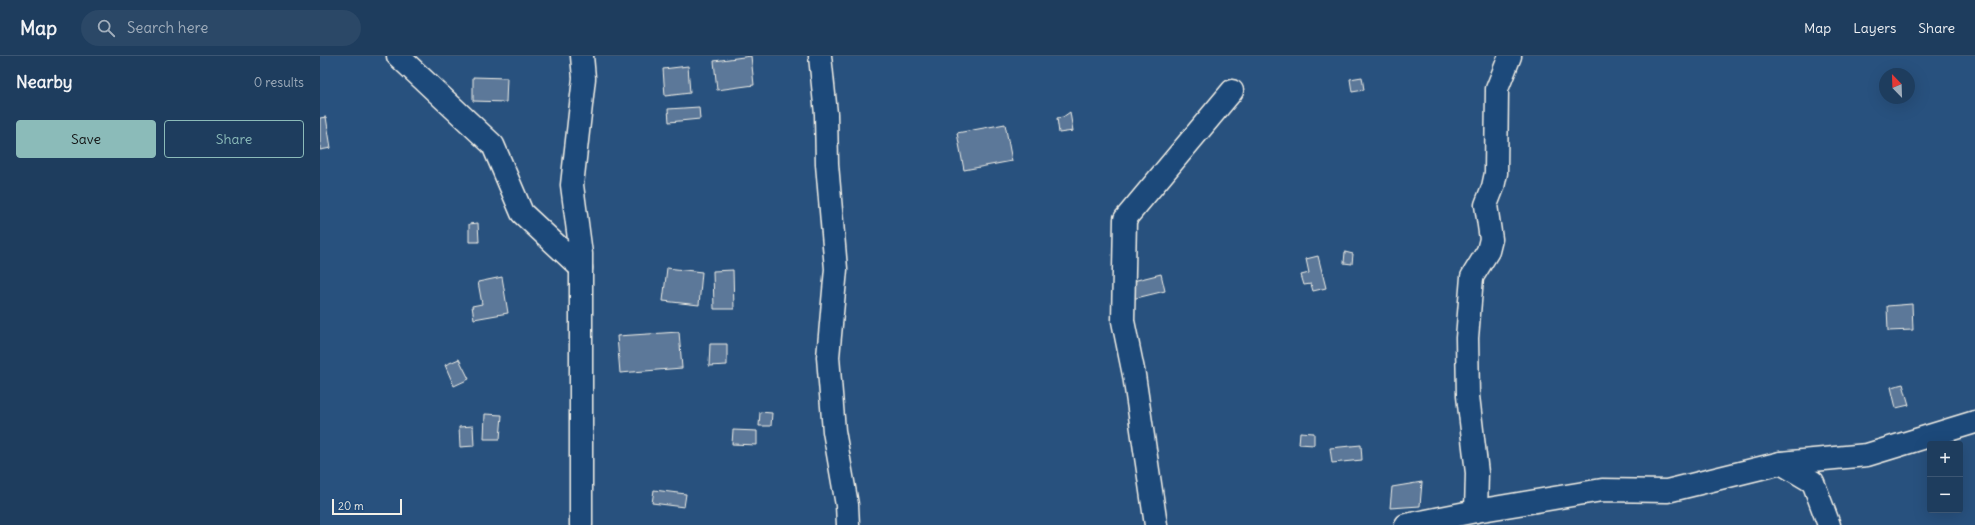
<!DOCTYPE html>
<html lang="en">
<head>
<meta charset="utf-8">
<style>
  :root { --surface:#1e3d5e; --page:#2b4867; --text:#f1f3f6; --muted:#a1aebc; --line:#3c5673; --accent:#8bbbb9 }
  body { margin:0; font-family:Delius,sans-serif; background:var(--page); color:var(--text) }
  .controls { position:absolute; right:12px; bottom:12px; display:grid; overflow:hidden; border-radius:4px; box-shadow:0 4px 16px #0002 }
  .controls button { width:36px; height:36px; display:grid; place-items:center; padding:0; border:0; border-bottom:1px solid var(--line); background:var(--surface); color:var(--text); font:20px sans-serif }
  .compass { position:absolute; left:1559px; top:12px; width:36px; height:36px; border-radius:50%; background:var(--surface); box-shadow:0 4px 16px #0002; rotate:337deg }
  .scale { position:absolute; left:12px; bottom:10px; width:70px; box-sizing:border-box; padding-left:4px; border:2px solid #f4f1e8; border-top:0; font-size:11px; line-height:14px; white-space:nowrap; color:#f4f1e8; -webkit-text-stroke:3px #1f4a7a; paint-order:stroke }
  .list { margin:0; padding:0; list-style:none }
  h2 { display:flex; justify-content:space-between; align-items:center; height:52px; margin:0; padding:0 16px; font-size:17px }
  h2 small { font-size:13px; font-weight:400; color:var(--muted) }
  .actions { display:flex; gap:8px; padding:12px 16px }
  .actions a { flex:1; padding:9px 0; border:1px solid var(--accent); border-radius:4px; text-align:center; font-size:14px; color:var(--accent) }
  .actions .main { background:var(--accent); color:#111 }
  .icon { flex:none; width:22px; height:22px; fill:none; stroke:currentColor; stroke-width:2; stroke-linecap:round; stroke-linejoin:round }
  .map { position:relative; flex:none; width:1655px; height:469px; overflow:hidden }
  header { display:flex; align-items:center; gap:24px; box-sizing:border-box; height:56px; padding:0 20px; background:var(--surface); border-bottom:1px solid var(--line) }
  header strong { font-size:19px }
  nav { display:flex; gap:22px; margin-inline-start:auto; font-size:14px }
  .search { width:280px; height:36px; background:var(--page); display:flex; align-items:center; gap:10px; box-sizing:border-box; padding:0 14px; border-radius:22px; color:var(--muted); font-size:15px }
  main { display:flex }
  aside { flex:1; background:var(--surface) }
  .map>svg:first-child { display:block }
  .building { fill:#5b7899; stroke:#f4f1e8 }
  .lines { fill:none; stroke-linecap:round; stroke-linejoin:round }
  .street-casing { stroke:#f4f1e8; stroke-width:25 }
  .street { stroke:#1f4a7a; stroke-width:22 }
</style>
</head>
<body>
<header>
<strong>Map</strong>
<div class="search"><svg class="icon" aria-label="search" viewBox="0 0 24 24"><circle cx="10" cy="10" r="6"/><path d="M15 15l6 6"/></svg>Search here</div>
<nav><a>Map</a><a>Layers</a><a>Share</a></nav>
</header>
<main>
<aside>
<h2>Nearby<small>0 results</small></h2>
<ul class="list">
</ul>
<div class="actions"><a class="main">Save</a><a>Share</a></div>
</aside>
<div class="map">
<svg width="1655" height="469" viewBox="0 0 1655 469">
  <rect width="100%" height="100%" fill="#28517e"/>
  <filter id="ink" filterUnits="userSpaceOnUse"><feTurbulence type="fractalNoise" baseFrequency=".025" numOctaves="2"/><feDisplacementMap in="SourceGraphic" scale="8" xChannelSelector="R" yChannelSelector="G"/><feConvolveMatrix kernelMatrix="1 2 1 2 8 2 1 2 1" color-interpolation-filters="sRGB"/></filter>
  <g filter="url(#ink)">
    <g class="building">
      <polygon points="431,0 434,29 397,34 394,5"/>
      <polygon points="368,10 370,37 345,40 343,13"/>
      <polygon points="153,21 187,22 186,46 153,45"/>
      <polygon points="1042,21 1044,34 1032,36 1030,23"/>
      <polygon points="379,51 380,63 349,66 348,53"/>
      <polygon points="750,56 753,75 739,77 737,62 743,61"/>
      <polygon points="6,61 11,92 0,94 0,62"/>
      <polygon points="685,68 692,105 644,114 637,77"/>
      <polygon points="158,167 159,186 149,186 149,168"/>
      <polygon points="1025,196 1033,198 1032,208 1024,207"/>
      <polygon points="998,200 1006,232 993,235 991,228 984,229 981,219 989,217 986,203"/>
      <polygon points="347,212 382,216 379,249 343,245"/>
      <polygon points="413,214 414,253 394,253 393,215"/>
      <polygon points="841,218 845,235 804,245 809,226"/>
      <polygon points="182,221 188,257 154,263 152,250 162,248 158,226"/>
      <polygon points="1592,248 1593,274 1568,275 1567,250"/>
      <polygon points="359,276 362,312 300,317 297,280"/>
      <polygon points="390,288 407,288 407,309 389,310"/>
      <polygon points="139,303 149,323 134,330 125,309"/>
      <polygon points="1583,328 1589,349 1576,352 1571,331"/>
      <polygon points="440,356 452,357 451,370 439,370"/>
      <polygon points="165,358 182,359 180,383 164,383"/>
      <polygon points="153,370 154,390 140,391 139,371"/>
      <polygon points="413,374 437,375 437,389 412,388"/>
      <polygon points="980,376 994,377 994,389 979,388"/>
      <polygon points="1041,389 1042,404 1012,407 1010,392"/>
      <polygon points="1102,426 1100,450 1070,452 1072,431"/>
      <polygon points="334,434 366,438 364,451 332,447"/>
    </g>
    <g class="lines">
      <g class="street-casing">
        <g id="street">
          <polyline points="78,0 173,89 202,157 261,212"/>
          <polyline points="500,0 506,58 507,108 516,213 508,301 514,375 527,449 528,469"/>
          <polyline points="1461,407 1493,426 1509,469"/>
          <polyline points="1156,455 1157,417 1148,340 1147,282 1152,221 1168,195 1171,183 1166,149 1173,131 1176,117 1177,33 1190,0"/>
          <polyline points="261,469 261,198 252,129 264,22 262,0"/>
          <polyline points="836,469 814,319 803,265 805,163 912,35"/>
          <polyline points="1086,469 1156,455 1282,434 1347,435 1461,407 1547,399 1655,366"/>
        </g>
      </g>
      <use href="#street" class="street"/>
    </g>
  </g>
</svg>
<div class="controls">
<button>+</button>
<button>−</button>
</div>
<svg class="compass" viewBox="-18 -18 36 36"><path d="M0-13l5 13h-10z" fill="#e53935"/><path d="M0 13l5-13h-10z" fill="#a1aebc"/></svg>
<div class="scale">20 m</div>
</div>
</main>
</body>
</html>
